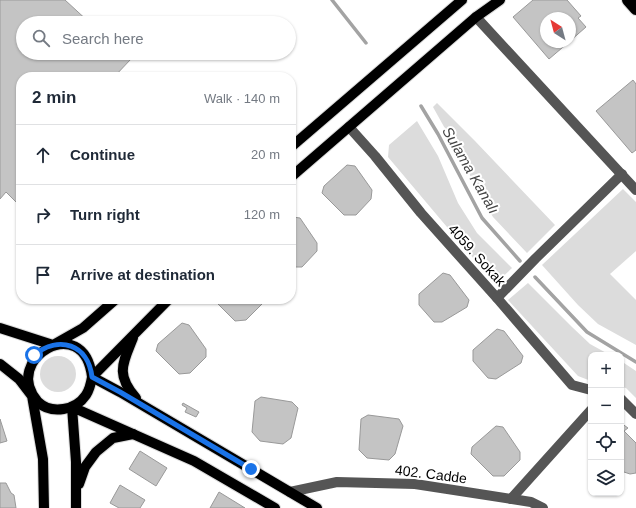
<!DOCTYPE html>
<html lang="en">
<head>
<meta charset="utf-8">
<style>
  :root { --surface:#fff; --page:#f6f6f7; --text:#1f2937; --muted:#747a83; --line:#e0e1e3 }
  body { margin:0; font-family:Arial,sans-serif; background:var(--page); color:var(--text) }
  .controls { position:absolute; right:12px; bottom:12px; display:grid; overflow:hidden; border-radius:8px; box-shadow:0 1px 3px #0004 }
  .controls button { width:36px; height:36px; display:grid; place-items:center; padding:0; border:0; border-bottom:1px solid var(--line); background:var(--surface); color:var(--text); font:20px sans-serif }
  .compass { position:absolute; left:540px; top:12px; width:36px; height:36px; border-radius:50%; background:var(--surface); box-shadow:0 1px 3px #0004; rotate:324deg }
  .stop { position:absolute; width:12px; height:12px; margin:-9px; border:3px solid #1a73e8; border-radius:50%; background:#fff }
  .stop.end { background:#1a73e8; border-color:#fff; box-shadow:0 1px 4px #0008 }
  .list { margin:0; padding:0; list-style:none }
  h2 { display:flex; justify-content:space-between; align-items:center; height:52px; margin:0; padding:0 16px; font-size:17px }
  h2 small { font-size:13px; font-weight:400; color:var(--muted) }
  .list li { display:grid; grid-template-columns:26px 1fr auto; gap:12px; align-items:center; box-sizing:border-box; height:60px; padding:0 16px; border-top:1px solid var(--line) }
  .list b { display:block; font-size:15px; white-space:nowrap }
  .list em { font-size:13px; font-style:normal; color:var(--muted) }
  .icon { flex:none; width:22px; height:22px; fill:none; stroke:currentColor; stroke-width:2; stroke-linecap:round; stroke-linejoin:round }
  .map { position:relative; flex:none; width:636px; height:508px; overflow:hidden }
  .search { position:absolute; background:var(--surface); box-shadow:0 1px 3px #0004; left:16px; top:16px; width:280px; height:44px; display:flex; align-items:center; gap:10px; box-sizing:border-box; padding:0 14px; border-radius:22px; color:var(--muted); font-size:15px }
  .panel { position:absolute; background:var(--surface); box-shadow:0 1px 3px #0004; left:16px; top:72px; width:280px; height:232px; border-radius:16px }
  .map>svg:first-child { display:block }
  .green { fill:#dcdcdc }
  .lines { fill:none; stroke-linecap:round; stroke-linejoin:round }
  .stream { stroke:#a3a3a3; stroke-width:3.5 }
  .building { fill:#c4c4c4; stroke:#999 }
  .major-casing { stroke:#dbdbdb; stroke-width:12 }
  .highway-casing { stroke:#dbdbdb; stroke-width:14 }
  .minor { stroke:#555; stroke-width:10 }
  .major { stroke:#000; stroke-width:10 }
  .highway { stroke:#000; stroke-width:12 }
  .route { stroke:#1a73e8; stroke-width:5 }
  .labels { text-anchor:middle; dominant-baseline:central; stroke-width:4; stroke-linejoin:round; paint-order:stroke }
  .street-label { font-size:14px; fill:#000; stroke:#fff }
  .water-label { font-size:15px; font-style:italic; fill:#444; stroke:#fff }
</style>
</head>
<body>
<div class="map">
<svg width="636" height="508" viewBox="0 0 636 508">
  <rect width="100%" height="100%" fill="#fff"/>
  <g class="green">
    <polygon points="437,103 475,141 555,225 527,253 493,217 478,194 467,168 433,107"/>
    <polygon points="417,121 438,156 458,203 477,233 512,268 495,284 388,157 389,145"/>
    <polygon points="623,189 636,202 636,251 610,274 636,300 636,345 598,324 578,305 542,265"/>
    <polygon points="528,283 572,327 590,344 610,355 591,355 591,381 578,376 508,300"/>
    <circle cx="58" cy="374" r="18"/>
    <polygon points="621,361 636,371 636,398 626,388 621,387"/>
  </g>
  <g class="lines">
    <g class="stream">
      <polyline points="332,0 366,43"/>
      <polyline points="421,106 438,134 482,218 520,261"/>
      <polyline points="535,277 587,332 636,362"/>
    </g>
  </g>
  <g class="building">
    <polygon points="0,0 65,0 90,23 23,23 23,53 124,53 131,59 114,77 21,77 21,207 6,192 0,199"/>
    <polygon points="533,0 567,0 581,16 578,18 586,27 570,41 570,18 546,18 546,42 569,42 549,59 513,17"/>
    <polygon points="633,80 636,84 636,150 632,153 596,111"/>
    <polygon points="347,165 355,166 372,190 371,199 356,215 344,215 322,193 324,186"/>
    <polygon points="293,217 300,218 317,243 317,251 302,267 291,267 291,219"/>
    <polygon points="443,273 450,275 469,300 467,307 442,322 434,322 419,305 419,294"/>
    <polygon points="213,299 262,299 262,304 246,320 235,321"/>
    <polygon points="182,323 189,325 206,349 206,357 190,373 179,374 156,351 158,344"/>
    <polygon points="497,329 504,331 523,356 521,363 496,379 488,378 473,361 473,350"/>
    <polygon points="261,397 292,402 298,408 291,438 283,444 260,441 252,432 255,401"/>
    <polygon points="183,403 199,412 196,417 185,412 187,408 182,405"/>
    <polygon points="368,415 399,419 403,426 395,454 389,460 367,458 359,450 361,419"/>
    <polygon points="0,419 7,441 0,443"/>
    <polygon points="621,423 628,428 624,431 636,443 636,473 630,474 621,471"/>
    <polygon points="496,426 503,427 520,452 520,460 504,476 493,476 471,454 472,447"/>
    <polygon points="140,451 167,468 156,486 129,469"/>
    <polygon points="0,483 6,483 11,493 14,495 16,508 0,508"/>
    <polygon points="120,485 145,500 140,508 119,508 110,503"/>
    <polygon points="219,492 245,508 210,508"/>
  </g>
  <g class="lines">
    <g class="major-casing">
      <g id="major">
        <polyline points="291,147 462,0"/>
        <polyline points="291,177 476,17 500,0"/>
        <polyline points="0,328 53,345 83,328 116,299"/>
        <path d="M 133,338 C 123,363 115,374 136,398"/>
        <polyline points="0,364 19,379 32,396 43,459 44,508"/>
        <path d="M 92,377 C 84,310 0,359 38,402 C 52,415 76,410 86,395 C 90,389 91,383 92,377 L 169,299"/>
        <polyline points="92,377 120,392 317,508"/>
        <polyline points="79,484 85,467 96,452 113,438 133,434"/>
        <polyline points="76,508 76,462 72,407 194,461 275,508"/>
      </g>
    </g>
    <g class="highway-casing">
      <polyline id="highway" points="628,0 636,9"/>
    </g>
    <g class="minor">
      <polyline points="476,17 636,190"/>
      <polyline points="349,127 375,156 421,213 497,298 572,385 591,390"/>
      <polyline points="497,298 536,258 622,174"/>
      <polyline points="621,399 636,414"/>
      <polyline points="290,492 337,482 415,484 531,502 543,508"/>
      <polyline points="511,499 591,410"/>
    </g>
    <use href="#major" class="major"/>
    <use href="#highway" class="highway"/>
  </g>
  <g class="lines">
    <path class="route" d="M 34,355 C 59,335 88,344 92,377 L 120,392 L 251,469"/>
  </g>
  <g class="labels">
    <g class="street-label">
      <text transform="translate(477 255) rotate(48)">4059. Sokak</text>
      <text transform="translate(431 474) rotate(7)">402. Cadde</text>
    </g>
    <g class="water-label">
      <text transform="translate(471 170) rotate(60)">Sulama Kanalı</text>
    </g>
  </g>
</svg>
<div class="controls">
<button>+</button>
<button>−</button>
<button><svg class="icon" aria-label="locate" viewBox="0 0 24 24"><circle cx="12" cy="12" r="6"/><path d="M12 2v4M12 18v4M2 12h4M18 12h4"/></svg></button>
<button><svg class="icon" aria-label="layers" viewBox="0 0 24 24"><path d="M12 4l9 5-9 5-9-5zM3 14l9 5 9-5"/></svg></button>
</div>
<svg class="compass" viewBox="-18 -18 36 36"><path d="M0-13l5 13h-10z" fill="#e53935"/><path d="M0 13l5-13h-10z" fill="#747a83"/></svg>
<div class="stop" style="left:34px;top:355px"></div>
<div class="stop end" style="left:251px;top:469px"></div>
<div class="search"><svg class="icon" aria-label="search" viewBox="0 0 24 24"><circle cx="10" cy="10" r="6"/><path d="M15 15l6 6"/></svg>Search here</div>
<section class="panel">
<h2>2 min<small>Walk · 140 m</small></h2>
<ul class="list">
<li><svg class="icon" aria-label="ahead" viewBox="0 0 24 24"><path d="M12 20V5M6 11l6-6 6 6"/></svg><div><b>Continue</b></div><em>20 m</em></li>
<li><svg class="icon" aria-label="right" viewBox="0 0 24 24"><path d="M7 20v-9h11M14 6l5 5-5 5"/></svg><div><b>Turn right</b></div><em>120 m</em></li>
<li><svg class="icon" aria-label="arrive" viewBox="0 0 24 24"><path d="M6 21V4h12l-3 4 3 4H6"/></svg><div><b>Arrive at destination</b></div></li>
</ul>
</section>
</div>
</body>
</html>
